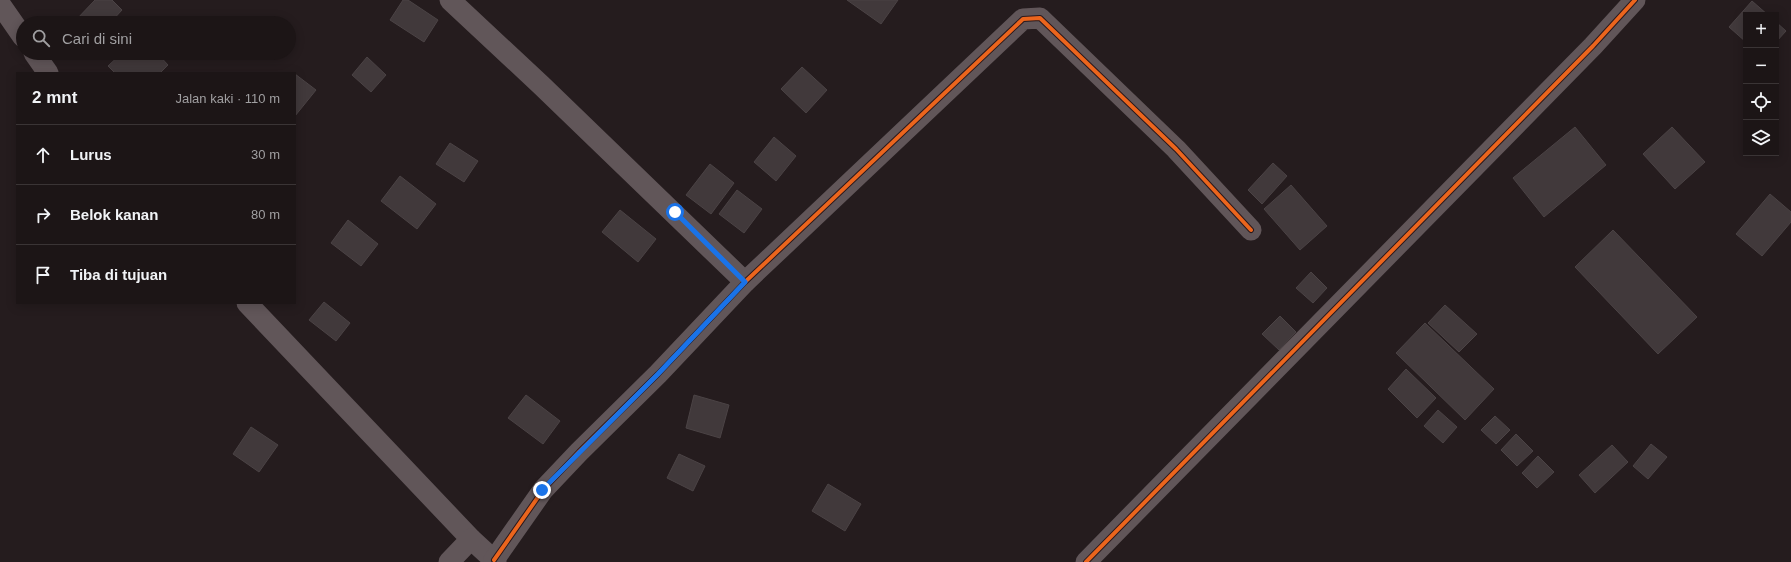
<!DOCTYPE html>
<html lang="id">
<head>
<meta charset="utf-8">
<style>
  :root { --surface:#1c1516; --page:#251e1f; --text:#f1f3f6; --muted:#a09fa1; --line:#3a3435 }
  body { margin:0; font-family:Arial,sans-serif; background:var(--page); color:var(--text) }
  .controls { position:absolute; right:12px; top:12px; display:grid; overflow:hidden; border-radius:0px; box-shadow:0 2px 10px #0003 }
  .controls button { width:36px; height:36px; display:grid; place-items:center; padding:0; border:0; border-bottom:1px solid var(--line); background:var(--surface); color:var(--text); font:20px sans-serif }
  .stop { position:absolute; width:12px; height:12px; margin:-9px; border:3px solid #1a73e8; border-radius:50%; background:#fff }
  .stop.end { background:#1a73e8; border-color:#fff; box-shadow:0 1px 4px #0008 }
  .list { margin:0; padding:0; list-style:none }
  h2 { display:flex; justify-content:space-between; align-items:center; height:52px; margin:0; padding:0 16px; font-size:17px }
  h2 small { font-size:13px; font-weight:400; color:var(--muted) }
  .list li { display:grid; grid-template-columns:26px 1fr auto; gap:12px; align-items:center; box-sizing:border-box; height:60px; padding:0 16px; border-top:1px solid var(--line) }
  .list b { display:block; font-size:15px; white-space:nowrap }
  .list em { font-size:13px; font-style:normal; color:var(--muted) }
  .icon { flex:none; width:22px; height:22px; fill:none; stroke:currentColor; stroke-width:2; stroke-linecap:round; stroke-linejoin:round }
  .map { position:relative; flex:none; width:1791px; height:562px; overflow:hidden }
  .search { position:absolute; background:var(--surface); box-shadow:0 2px 10px #0003; left:16px; top:16px; width:280px; height:44px; display:flex; align-items:center; gap:10px; box-sizing:border-box; padding:0 14px; border-radius:22px; color:var(--muted); font-size:15px }
  .panel { position:absolute; background:var(--surface); box-shadow:0 2px 10px #0003; left:16px; top:72px; width:280px; height:232px; border-radius:0px }
  .map>svg:first-child { display:block }
  .building { fill:#41393b; stroke:#4b4345 }
  .lines { fill:none; stroke-linecap:round; stroke-linejoin:round }
  .street { stroke:#615659; stroke-width:21 }
  .cycleway-casing { stroke:#29181c; stroke-width:6 }
  .cycleway { stroke:#eb651d; stroke-width:4 }
  .route { stroke:#1a73e8; stroke-width:5 }
</style>
</head>
<body>
<div class="map">
<svg width="1791" height="562" viewBox="0 0 1791 562">
  <rect width="100%" height="100%" fill="#251c1e"/>
  <g class="building">
    <polygon points="95,0 112,0 122,10 110,23 77,23 75,21"/>
    <polygon points="403,0 408,0 438,20 424,42 390,20"/>
    <polygon points="847,0 898,0 881,24"/>
    <polygon points="1752,1 1768,15 1746,15 1746,42 1729,27"/>
    <polygon points="1776,22 1786,31 1776,42"/>
    <polygon points="122,53 157,53 168,65 160,73 115,73 108,66"/>
    <polygon points="367,57 386,75 371,92 352,75"/>
    <polygon points="802,67 827,90 806,113 781,89"/>
    <polygon points="295,74 316,90 295,116"/>
    <polygon points="1575,127 1606,165 1544,217 1513,178"/>
    <polygon points="1672,127 1705,162 1675,189 1643,154"/>
    <polygon points="774,137 796,156 776,181 754,162"/>
    <polygon points="450,143 478,161 464,182 436,164"/>
    <polygon points="1273,163 1287,176 1262,204 1248,190"/>
    <polygon points="710,164 734,183 711,214 686,195"/>
    <polygon points="400,176 436,204 417,229 381,201"/>
    <polygon points="1291,185 1327,226 1300,250 1264,209"/>
    <polygon points="737,190 762,209 744,233 719,214"/>
    <polygon points="1770,194 1791,212 1791,222 1762,256 1736,234"/>
    <polygon points="620,210 656,239 638,262 602,232"/>
    <polygon points="348,220 378,244 361,266 331,243"/>
    <polygon points="1613,230 1697,317 1658,354 1575,267"/>
    <polygon points="1311,272 1327,288 1313,303 1296,288"/>
    <polygon points="324,302 350,323 336,341 309,320"/>
    <polygon points="1445,305 1477,334 1459,352 1428,323"/>
    <polygon points="1280,316 1296,332 1279,350 1262,334"/>
    <polygon points="1425,323 1494,389 1465,420 1396,353"/>
    <polygon points="1406,369 1436,398 1417,418 1388,389"/>
    <polygon points="526,395 560,421 543,444 508,418"/>
    <polygon points="694,395 729,405 720,438 686,428"/>
    <polygon points="1438,410 1457,427 1443,443 1424,426"/>
    <polygon points="1495,416 1510,430 1496,444 1481,430"/>
    <polygon points="251,427 278,445 259,472 233,454"/>
    <polygon points="1516,434 1533,451 1517,466 1501,450"/>
    <polygon points="1651,444 1667,457 1648,479 1633,466"/>
    <polygon points="1612,445 1628,462 1595,493 1579,475"/>
    <polygon points="679,454 705,466 693,491 667,478"/>
    <polygon points="1538,456 1554,472 1537,488 1522,473"/>
    <polygon points="828,484 861,504 845,531 812,511"/>
  </g>
  <g class="lines">
    <g class="street">
      <polyline points="450,0 541,85 745,282"/>
      <polyline points="0,4 23,37"/>
      <polyline points="34,53 48,73"/>
      <polyline points="247,303 471,539 496,562"/>
      <polyline points="494,560 543,490 579,452 658,374 745,282 1023,19 1040,18 1176,149 1251,230"/>
      <polyline points="449,562 471,539"/>
      <polyline points="1086,562 1593,46 1635,0"/>
    </g>
    <g class="cycleway-casing">
      <g id="cycleway">
        <polyline points="494,560 543,490 579,452 658,374 745,282 1023,19 1040,18 1176,149 1251,230"/>
        <polyline points="1086,562 1593,46 1635,0"/>
      </g>
    </g>
    <use href="#cycleway" class="cycleway"/>
  </g>
  <g class="lines">
    <polyline class="route" points="542,490 658,374 745,282 675,212"/>
  </g>
</svg>
<div class="controls">
<button>+</button>
<button>−</button>
<button><svg class="icon" aria-label="locate" viewBox="0 0 24 24"><circle cx="12" cy="12" r="6"/><path d="M12 2v4M12 18v4M2 12h4M18 12h4"/></svg></button>
<button><svg class="icon" aria-label="layers" viewBox="0 0 24 24"><path d="M12 4l9 5-9 5-9-5zM3 14l9 5 9-5"/></svg></button>
</div>
<div class="stop" style="left:675px;top:212px"></div>
<div class="stop end" style="left:542px;top:490px"></div>
<div class="search"><svg class="icon" aria-label="search" viewBox="0 0 24 24"><circle cx="10" cy="10" r="6"/><path d="M15 15l6 6"/></svg>Cari di sini</div>
<section class="panel">
<h2>2 mnt<small>Jalan kaki · 110 m</small></h2>
<ul class="list">
<li><svg class="icon" aria-label="ahead" viewBox="0 0 24 24"><path d="M12 20V5M6 11l6-6 6 6"/></svg><div><b>Lurus</b></div><em>30 m</em></li>
<li><svg class="icon" aria-label="right" viewBox="0 0 24 24"><path d="M7 20v-9h11M14 6l5 5-5 5"/></svg><div><b>Belok kanan</b></div><em>80 m</em></li>
<li><svg class="icon" aria-label="arrive" viewBox="0 0 24 24"><path d="M6 21V4h12l-3 4 3 4H6"/></svg><div><b>Tiba di tujuan</b></div></li>
</ul>
</section>
</div>
</body>
</html>
